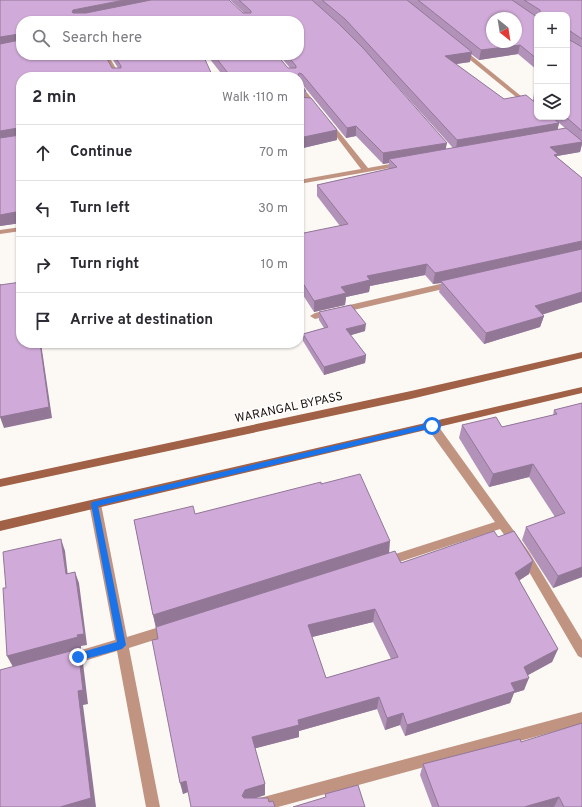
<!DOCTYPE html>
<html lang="en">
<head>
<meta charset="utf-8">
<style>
  :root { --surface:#fff; --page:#f7f7f7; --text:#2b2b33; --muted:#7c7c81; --line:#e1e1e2 }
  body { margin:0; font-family:Overpass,sans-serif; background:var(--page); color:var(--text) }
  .controls { position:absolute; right:12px; top:12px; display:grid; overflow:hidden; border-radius:8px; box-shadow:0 1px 3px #0004 }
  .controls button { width:36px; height:36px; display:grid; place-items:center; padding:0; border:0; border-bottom:1px solid var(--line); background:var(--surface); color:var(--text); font:20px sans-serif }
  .compass { position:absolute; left:486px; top:12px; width:36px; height:36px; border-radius:50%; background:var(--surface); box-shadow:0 1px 3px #0004; rotate:150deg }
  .stop { position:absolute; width:12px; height:12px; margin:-9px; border:3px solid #1a73e8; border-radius:50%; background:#fff }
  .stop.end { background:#1a73e8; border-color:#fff; box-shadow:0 1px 4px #0008 }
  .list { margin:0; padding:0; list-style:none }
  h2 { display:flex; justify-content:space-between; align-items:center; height:52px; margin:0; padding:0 16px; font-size:17px }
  h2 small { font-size:13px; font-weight:400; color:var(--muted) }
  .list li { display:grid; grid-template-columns:26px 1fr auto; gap:12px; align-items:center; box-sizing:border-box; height:56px; padding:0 16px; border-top:1px solid var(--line) }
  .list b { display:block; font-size:15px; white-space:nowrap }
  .list em { font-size:13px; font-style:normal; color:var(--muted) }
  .icon { flex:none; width:22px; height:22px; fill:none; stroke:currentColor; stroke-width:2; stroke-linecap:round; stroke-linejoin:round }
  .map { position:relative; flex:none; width:582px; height:807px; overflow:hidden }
  .search { position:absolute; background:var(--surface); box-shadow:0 1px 3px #0004; left:16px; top:16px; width:288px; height:44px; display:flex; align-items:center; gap:10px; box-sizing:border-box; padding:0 14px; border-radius:16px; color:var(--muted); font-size:15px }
  .panel { position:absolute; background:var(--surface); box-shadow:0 1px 3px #0004; left:16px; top:72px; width:288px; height:276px; border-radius:16px }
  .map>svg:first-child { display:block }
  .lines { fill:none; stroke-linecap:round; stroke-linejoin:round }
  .minor { fill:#c19381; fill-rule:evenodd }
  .secondary { fill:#a16147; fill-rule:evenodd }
  .wall { fill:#b392ba; fill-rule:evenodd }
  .shaded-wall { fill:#927797 }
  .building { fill:#d0aad8; stroke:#927797; fill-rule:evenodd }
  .route { fill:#1a73e8 }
  .labels { text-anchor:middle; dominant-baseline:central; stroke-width:3; stroke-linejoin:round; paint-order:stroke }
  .street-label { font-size:12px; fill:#1a130d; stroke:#fff }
</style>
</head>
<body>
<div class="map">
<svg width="582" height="807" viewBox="0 0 582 807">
  <rect width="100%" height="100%" fill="#fcf9f5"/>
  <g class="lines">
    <g class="minor">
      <polygon points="458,48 462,48 537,109 537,114 458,50"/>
      <polygon points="102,55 108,55 121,77 115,77"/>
      <polygon points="299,84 301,85 316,104 316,106 312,106 299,90"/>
      <polygon points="329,121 331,122 368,168 401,162 405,164 401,166 299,184 299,180 361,169 326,123"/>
      <polygon points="21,227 21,231 0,234 0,230"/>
      <polygon points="453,281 457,284 456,286 315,319 310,316 315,313"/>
      <polygon points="432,422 436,423 529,552 582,640 582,658 578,656 521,558 500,529 387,566 383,564 381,561 383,558 495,522 428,429 427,426 428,423"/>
      <polygon points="95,500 99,501 101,504 127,637 169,624 173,626 175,630 173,634 129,648 160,807 146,807 117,651 68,666 63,664 62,660 63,656 68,654 115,640 89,504 91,501"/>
      <polygon points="582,712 582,724 278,807 245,807 247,802 252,800"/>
    </g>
    <g class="secondary">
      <polygon points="582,352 582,358 411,399 0,487 0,479 411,391"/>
      <polygon points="582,387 582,393 0,531 0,521"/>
    </g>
  </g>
  <g class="wall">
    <path d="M 0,0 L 243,13 L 244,13 L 230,0 L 582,0 L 582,144 L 580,152 L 557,156 L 557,157 L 582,178 L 582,302 L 542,314 L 544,316 L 540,327 L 484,344 L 439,292 L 441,283 L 433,284 L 425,275 L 370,286 L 369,292 L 346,297 L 345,305 L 314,312 L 299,289 L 299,234 L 340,226 L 317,196 L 317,185 L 388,169 L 389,163 L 383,164 L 356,136 L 346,138 L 302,84 L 299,83 L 306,91 L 306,98 L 337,140 L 299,149 L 299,77 L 224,77 L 209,58 L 205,61 L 21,77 L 21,223 L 0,226 ZM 537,15 L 567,15 L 567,117 L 537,117 L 537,93 L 534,93 L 533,100 L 504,99 L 455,64 L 470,62 L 471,54 L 479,60 L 518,54 L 537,70 ZM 21,21 L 299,21 L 299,55 L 279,55 L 290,68 L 288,68 L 277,55 L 110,55 L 118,68 L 112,68 ZM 388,76 L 453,148 L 446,149 ZM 559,123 L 565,128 L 557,130 Z"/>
    <polygon points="319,312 365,331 350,335 366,355 365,363 324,375 303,341 303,334 324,328 319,320"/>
    <polygon points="582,403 582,577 553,588 522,540 526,527 555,517 529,477 489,487 459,438 462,425 502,427 553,415 554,410"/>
    <path d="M 321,484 L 389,553 L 401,563 L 498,537 L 533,561 L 529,574 L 519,580 L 558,649 L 552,662 L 528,675 L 524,690 L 514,693 L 510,703 L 405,736 L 400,725 L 385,730 L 377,709 L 299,731 L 299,737 L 255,748 L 265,784 L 265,795 L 256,798 L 269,802 L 275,807 L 188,792 L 183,794 L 158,639 L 134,520 L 195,514 ZM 373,622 L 391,659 L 326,678 L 312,637 Z"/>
    <polygon points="521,742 582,807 432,807 420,775 423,764"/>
  </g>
  <g class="shaded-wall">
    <polygon points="124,0 170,0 73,21 72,12 73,10"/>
    <polygon points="19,34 21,44 0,46 0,37"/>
    <polygon points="520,45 518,54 479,60 481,50"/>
    <polygon points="472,52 470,62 443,66 445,56"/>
    <polygon points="202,55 209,55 209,58 202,62"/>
    <polygon points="559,123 557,133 456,150 457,140"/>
    <polygon points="356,126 356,136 346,138 347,128"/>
    <polygon points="18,128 21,139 0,141 0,131"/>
    <polygon points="337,130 337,140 299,149 299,138"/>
    <polygon points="582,142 582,144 580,152 557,156 555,164 550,147"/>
    <polygon points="447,143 445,153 389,159 389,163 383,164 383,153"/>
    <polygon points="21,211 21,223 0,226 0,215"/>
    <polygon points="582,241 582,251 441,281 441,283 433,284 435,273"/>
    <polygon points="427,264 425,275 370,286 369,292 346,297 345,305 314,312 314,301 341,287 367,276"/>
    <polygon points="582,292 582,302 532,318 535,306"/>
    <polygon points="544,316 540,327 484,344 486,333"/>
    <polygon points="366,324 365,331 345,337 346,329"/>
    <polygon points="40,343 41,343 52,418 4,428 0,417"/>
    <polygon points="366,355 365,363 324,375 324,367"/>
    <polygon points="533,464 529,477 489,487 493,474"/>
    <polygon points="61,539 65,551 69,585 66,574"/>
    <polygon points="390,541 389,554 156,627 153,615"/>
    <polygon points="533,561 529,574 511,586 515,573"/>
    <polygon points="582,567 582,577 553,588 558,576"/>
    <polygon points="75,572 79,583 87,645 81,646 81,649 78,649 83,663 88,704 83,705 96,807 60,807 78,691 13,667 7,656"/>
    <polygon points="375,609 373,622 308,638 308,625"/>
    <polygon points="558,649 552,662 519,680 524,667"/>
    <polygon points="529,678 524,690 514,693 510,703 405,736 407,725 511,683"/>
    <polygon points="379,697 377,709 299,731 299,737 253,749 252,737 298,720"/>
    <polygon points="403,713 400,725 385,730 387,718"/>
    <polygon points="186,781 188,792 183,794 180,783"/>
    <polygon points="265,784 265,795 246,801 242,796 245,790"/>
    <polygon points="559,797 554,807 524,807"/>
  </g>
  <g class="building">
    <polygon points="0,0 124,0 73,10 72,12 73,13 86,13 151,0 229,0 243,13 251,13 251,11 239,0 312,0 339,24 363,48 447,143 383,153 356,126 347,128 302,74 299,73 298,77 231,77 214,55 277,55 288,68 296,68 296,66 287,55 299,55 299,21 21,21 21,55 105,55 112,68 121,68 121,66 114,55 203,55 213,77 21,77 21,211 0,215 0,138 20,135 20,130 18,128 0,131 0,44 20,40 20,35 19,34 0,37"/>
    <polygon points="322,0 407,0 472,52 445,56 504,99 526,95 537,104 537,117 552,117 559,123 457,140 345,19"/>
    <path d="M 418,0 L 512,0 L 537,17 L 537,59 L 520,45 L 481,50 ZM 492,18 L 516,18 L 516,42 L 492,42 Z"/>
    <polygon points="524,0 582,0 582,39 570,31 568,32 568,39 582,47 582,131 566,117 567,117 567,86 570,86 567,84 567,15 540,15 540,10"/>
    <polygon points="299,82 306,91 299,91"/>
    <polygon points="299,97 311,98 337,130 299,138"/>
    <polygon points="566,128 582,141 582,142 550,147 558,154 554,155 582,178 582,241 435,273 427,264 367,276 370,280 341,287 346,293 314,301 299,277 299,234 348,224 317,185 397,167 389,159"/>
    <polygon points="582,249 582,292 535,306 544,316 486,333 441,281"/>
    <polygon points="21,282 21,343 40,343 49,407 0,417 0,284 0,285"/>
    <polygon points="351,305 366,324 346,329 366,355 324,367 303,334 328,327 319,312"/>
    <polygon points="582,403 582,567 558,576 526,527 565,513 533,464 493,474 462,425 496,417 502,427 557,414 554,410"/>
    <polygon points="360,474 390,541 153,615 134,520 193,506 195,514 321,482 321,484"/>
    <path d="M 494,531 L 498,537 L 514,531 L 533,561 L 515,573 L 558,649 L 524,667 L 529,678 L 511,683 L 515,691 L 407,725 L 403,713 L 387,718 L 379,697 L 298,720 L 299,725 L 252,737 L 265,784 L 245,790 L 242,796 L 244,798 L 268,798 L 269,802 L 273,801 L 275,807 L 191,807 L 186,781 L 180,783 L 152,640 L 158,639 L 156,627 L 395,551 L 401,563 ZM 375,609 L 398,657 L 326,678 L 308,625 Z"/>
    <polygon points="61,539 66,574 75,572 84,634 77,635 78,637 7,656 3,588 6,588 3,552"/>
    <polygon points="78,649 83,690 78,691 91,798 60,807 0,807 0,670"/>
    <polygon points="582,723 582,807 564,807 559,797 524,807 439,807 423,764 520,739 521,742"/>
    <polygon points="358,785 365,807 293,807 326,797 325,794"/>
  </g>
  <polygon class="route" points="432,423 435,424 435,427 98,506 126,645 122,649 78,661 75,660 74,657 75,654 117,642 91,504 92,502"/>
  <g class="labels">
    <g class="street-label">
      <text transform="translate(289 408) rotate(-12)">WARANGAL BYPASS</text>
    </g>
  </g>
</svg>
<div class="controls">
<button>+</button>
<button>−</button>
<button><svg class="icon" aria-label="layers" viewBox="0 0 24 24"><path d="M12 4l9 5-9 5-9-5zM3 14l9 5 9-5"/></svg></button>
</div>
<svg class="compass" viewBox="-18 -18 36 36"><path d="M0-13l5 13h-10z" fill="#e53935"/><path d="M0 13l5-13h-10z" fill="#7c7c81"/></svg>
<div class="stop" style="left:432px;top:426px"></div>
<div class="stop end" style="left:78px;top:657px"></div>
<div class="search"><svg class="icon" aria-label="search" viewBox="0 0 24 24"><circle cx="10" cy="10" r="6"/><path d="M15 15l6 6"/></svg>Search here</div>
<section class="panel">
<h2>2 min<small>Walk · 110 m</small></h2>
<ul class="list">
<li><svg class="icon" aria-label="ahead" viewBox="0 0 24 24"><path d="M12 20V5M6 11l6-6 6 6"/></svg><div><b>Continue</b></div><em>70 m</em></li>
<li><svg class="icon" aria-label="left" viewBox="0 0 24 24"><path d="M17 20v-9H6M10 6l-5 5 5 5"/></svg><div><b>Turn left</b></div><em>30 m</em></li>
<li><svg class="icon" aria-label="right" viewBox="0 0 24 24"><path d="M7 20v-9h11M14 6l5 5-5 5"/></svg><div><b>Turn right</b></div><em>10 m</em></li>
<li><svg class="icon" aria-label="arrive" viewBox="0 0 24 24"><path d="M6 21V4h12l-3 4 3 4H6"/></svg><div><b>Arrive at destination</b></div></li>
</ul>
</section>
</div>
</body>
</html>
